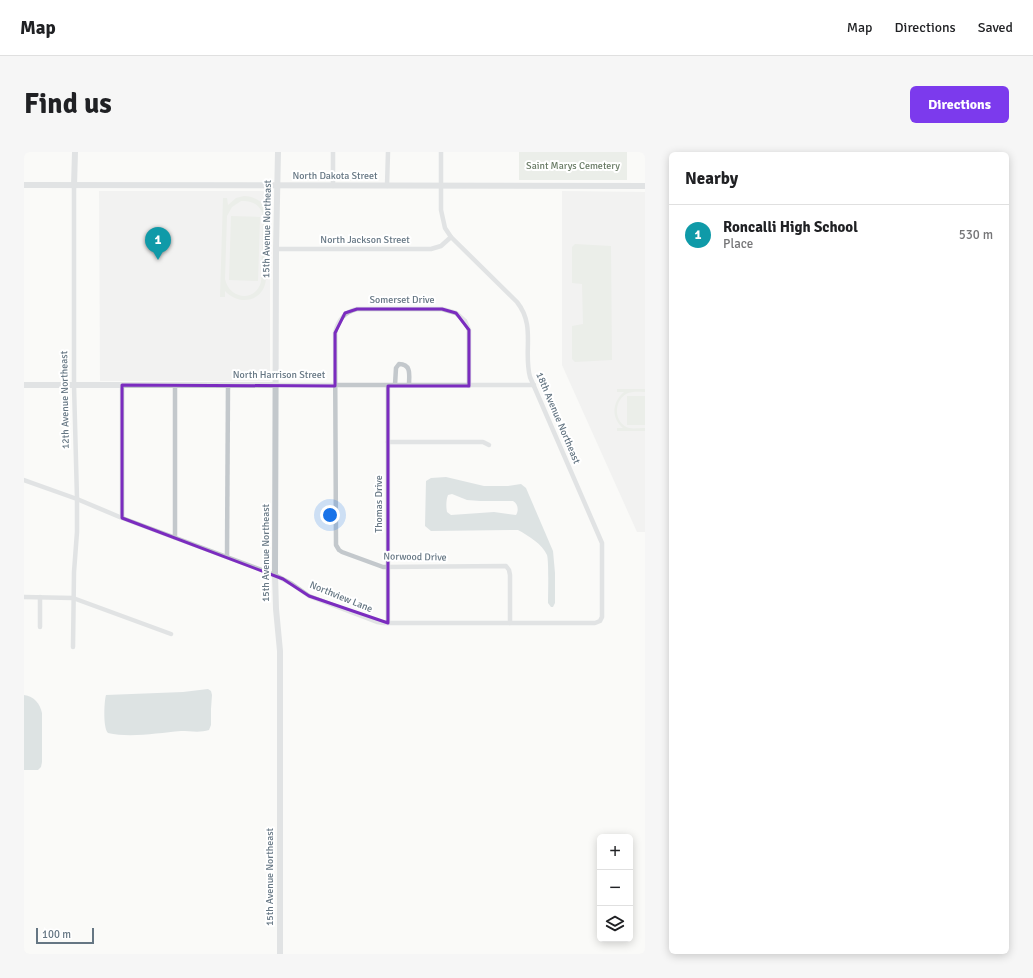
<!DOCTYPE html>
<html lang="en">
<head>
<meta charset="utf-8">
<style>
  :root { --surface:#fff; --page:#f6f6f6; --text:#202124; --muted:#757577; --line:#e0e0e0; --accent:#7c3aed }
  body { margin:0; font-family:Signika,sans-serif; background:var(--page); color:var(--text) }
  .controls { position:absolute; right:12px; bottom:12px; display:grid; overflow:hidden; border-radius:6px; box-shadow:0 2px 10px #0003 }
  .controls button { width:36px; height:36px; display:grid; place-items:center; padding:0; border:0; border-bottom:1px solid var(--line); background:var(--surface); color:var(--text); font:20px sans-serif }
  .scale { position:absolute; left:12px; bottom:10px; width:58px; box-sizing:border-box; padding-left:4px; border:2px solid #657683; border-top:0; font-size:11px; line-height:14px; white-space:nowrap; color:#657683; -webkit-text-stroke:3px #fff; paint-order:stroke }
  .you { position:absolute; left:306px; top:363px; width:14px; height:14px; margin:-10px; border:3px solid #fff; border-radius:50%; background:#1a73e8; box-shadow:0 0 0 6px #1a73e833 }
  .badge { display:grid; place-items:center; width:26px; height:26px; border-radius:50%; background:var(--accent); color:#fff; font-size:13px; font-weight:700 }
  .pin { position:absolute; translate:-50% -33px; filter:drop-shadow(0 1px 2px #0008) }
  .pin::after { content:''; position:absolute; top:21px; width:14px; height:12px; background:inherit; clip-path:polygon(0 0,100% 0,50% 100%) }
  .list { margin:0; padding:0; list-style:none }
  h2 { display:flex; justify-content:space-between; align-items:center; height:52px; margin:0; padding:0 16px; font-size:17px }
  h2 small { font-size:13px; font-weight:400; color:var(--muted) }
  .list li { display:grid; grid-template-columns:26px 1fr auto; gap:12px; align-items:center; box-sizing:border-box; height:60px; padding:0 16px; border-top:1px solid var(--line) }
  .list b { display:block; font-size:15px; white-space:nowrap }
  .list p { margin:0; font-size:13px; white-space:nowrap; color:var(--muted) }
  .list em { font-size:13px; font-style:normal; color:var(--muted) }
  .icon { flex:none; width:22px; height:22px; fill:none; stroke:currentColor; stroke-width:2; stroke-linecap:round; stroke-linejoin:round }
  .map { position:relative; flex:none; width:621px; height:802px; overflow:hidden; border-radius:6px }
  header { display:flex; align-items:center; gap:24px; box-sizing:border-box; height:56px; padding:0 20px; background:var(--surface); border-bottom:1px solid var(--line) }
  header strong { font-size:19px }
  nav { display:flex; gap:22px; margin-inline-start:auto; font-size:14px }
  .intro { display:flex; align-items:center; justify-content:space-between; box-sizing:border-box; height:96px; padding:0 24px }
  h1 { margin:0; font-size:28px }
  .button { padding:10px 18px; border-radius:6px; background:var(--accent); color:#fff; font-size:14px; font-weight:700 }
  main { display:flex; gap:24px; padding:0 24px }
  aside { flex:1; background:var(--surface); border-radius:6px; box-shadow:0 2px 10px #0003 }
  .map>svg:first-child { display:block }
  .built { fill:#e8e9e9 }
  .green { fill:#dadfd7; fill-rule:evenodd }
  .water { fill:#bbc7cb; fill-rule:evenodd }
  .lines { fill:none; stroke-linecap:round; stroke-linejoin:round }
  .minor { stroke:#c3c8cc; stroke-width:4.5 }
  .tertiary { stroke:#c3c8cc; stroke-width:6 }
  .marked { fill:none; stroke:#7b2cbf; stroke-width:3; stroke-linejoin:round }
  .labels { text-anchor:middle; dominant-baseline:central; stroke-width:4; stroke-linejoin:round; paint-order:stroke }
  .park-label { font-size:10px; fill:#687a64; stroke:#fff }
  .street-label { font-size:10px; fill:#657683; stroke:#fff }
</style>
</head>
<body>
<header>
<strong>Map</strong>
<nav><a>Map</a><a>Directions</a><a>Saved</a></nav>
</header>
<div class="intro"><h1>Find us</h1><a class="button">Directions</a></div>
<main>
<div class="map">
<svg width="621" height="802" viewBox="0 0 621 802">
  <rect width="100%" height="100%" fill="#fafaf8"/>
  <g class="built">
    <polygon points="75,39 246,39 246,229 76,229"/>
    <polygon points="538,39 621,40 621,380 613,380 538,213"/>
  </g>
  <g class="green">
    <rect x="495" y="0" width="108" height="28"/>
    <path d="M 220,44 C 229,44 239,49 242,58 C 247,68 243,113 242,127 C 240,149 216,155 201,139 L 201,145 L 196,145 L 199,46 L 203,46 L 204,53 L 212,46 ZM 217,49 C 228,48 237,53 239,64 L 237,130 C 231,151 205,147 201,127 L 203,64 L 208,55 Z"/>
    <polygon points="207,64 236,65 234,129 205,128"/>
    <polygon points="551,92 587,94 588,208 551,210 548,207 548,174 559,172 558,132 548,131 548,95"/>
    <path d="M 593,237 L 621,237 L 621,240 C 615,240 608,239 602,242 C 589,250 590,271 605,276 C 610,277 616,276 621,276 L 621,279 L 593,279 L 593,276 L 599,276 C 587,266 588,250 600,240 L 593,240 Z"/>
    <rect x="603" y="244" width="18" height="29"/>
  </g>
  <g class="water">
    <path d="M 422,325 L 460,334 L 484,334 L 497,332 L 502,336 L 529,399 L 531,421 L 531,451 L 529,455 L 527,455 L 524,451 C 524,443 525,409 523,403 C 518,392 505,384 494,378 L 407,379 L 401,374 L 402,329 L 407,326 ZM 428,342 L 443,348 L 456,349 L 489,349 C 494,352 495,358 492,363 L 470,360 L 427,363 L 423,360 C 422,355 422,348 424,343 Z"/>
    <path d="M 184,537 L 187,539 L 188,543 L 187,557 L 187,573 L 185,578 C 176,581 166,579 157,579 C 134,581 106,586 84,581 C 79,576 80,550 82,543 L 159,540 Z"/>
    <path d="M 0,543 C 10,544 16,552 18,561 L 18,610 L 17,615 L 14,618 L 0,618 Z"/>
  </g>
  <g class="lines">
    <g class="minor">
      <polyline points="309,34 309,0"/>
      <polyline points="363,34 364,0"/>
      <polyline points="252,97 407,97 417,94 427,85"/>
      <polyline points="98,233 98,366"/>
      <polyline points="252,233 510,233"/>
      <path d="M 371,233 L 372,216 L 375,212 C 388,212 385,224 385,233"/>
      <polyline points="364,234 364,471"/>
      <path d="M 445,234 L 445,178 L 441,169 L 432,161 L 418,157 L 333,157 C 320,160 314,168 311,181 L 312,393 L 315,398 L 318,400 L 359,415 L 482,414 L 485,418 L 486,423 L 486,471"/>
      <polyline points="364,290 459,290 465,293"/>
      <path d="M 0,328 L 53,347 L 98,366 L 251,423 L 268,432 L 285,444 L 353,470 L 360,471 L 571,471 L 576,469 L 578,465 L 578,391 L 506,225 C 499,199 512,174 493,150 L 427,85 L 421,76 L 417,58 L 417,0"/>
      <polyline points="151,386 151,233"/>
      <polyline points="203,405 204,233"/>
      <polyline points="0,445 49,446 147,482"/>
      <polyline points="16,445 16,475"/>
      <polyline points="49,495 50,420 53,380 53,347 50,233 50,34"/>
    </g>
    <g class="tertiary">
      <polyline points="254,0 252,97 251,423 252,457 256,499 256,802"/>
      <polyline points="0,33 621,34"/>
      <polyline points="50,34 51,0"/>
      <polyline points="0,233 252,233"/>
    </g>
  </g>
  <path d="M0 0H621V802H0ZM 333,157 L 418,157 L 432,161 L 445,178 L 445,234 L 364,234 L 364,471 L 285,444 L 259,427 L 98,366 L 98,233 L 311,234 L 311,181 L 321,161 Z" fill="#fafaf8" fill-opacity=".55" fill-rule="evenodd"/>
  <path class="marked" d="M 333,157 L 418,157 L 432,161 L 445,178 L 445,234 L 364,234 L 364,471 L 285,444 L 259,427 L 98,366 L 98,233 L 311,234 L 311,181 L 321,161 Z"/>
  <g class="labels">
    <g class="park-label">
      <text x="549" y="14">Saint Marys Cemetery</text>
    </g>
    <g class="street-label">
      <text x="311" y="24">North Dakota Street</text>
      <text transform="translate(243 77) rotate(-89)">15th Avenue Northeast</text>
      <text x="341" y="88">North Jackson Street</text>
      <text x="378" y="148">Somerset Drive</text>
      <text x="255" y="223">North Harrison Street</text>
      <text transform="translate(41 248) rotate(-91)">12th Avenue Northeast</text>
      <text transform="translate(534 266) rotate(67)">18th Avenue Northeast</text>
      <text transform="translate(355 352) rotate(-90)">Thomas Drive</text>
      <text transform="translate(242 401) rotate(-90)">15th Avenue Northeast</text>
      <text transform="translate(391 405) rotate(1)">Norwood Drive</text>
      <text transform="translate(317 445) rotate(22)">Northview Lane</text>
      <text transform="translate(246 725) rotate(-90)">15th Avenue Northeast</text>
    </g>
  </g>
</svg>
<div class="controls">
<button>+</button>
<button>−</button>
<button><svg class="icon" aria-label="layers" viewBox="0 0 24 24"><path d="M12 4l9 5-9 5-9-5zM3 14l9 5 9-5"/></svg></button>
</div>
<div class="scale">100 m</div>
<div class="you"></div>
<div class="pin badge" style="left:134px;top:108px;background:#0f9aa8">1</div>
</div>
<aside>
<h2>Nearby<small></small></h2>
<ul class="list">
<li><span class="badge" style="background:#0f9aa8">1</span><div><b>Roncalli High School</b><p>Place</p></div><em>530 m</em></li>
</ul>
</aside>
</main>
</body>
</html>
